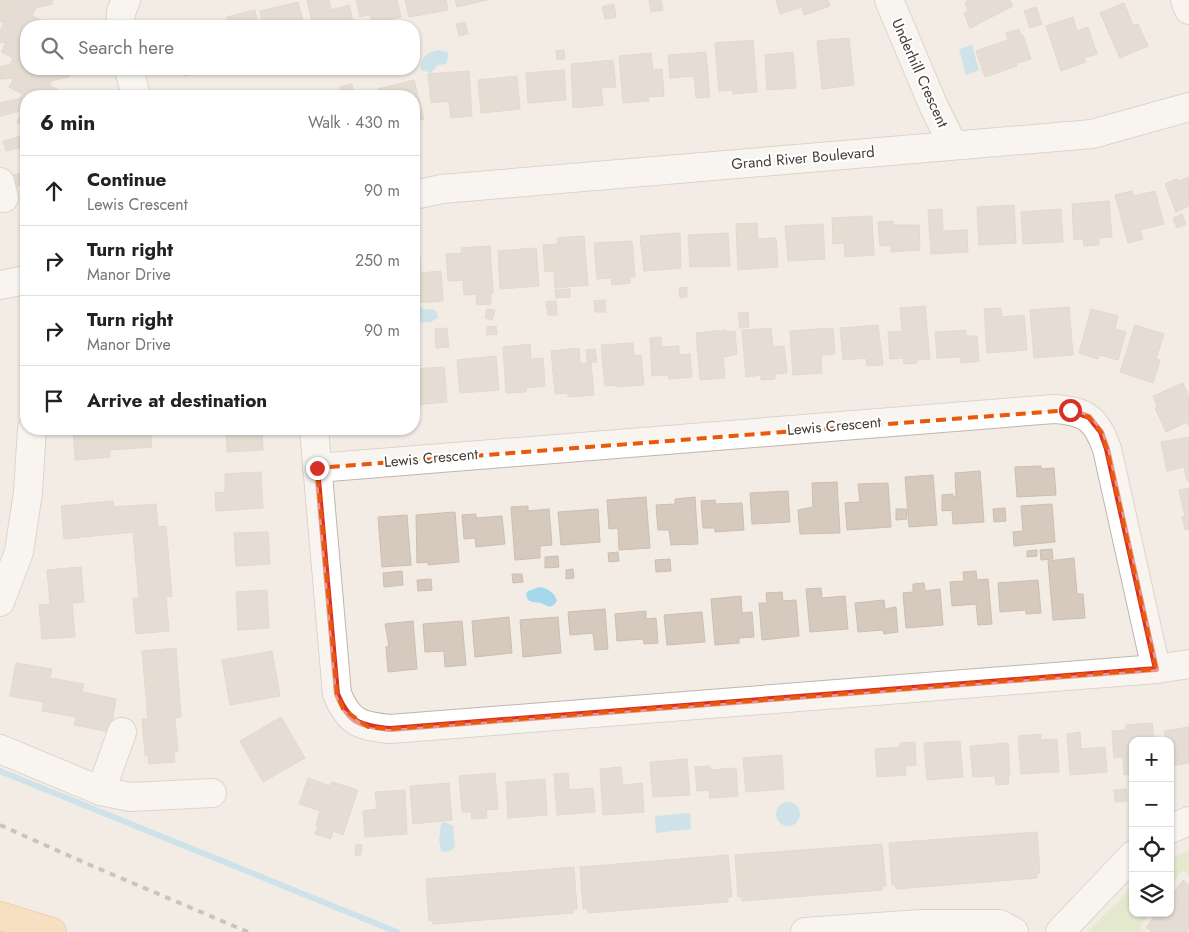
<!DOCTYPE html>
<html lang="en">
<head>
<meta charset="utf-8">
<style>
  :root { --surface:#fff; --page:#f6f6f6; --text:#222; --muted:#767676; --line:#e0e0e0 }
  body { margin:0; font-family:Jost,sans-serif; background:var(--page); color:var(--text) }
  .controls { position:absolute; right:15px; bottom:15px; display:grid; overflow:hidden; border-radius:10px; box-shadow:0 1px 4px #0004 }
  .controls button { width:45px; height:45px; display:grid; place-items:center; padding:0; border:0; border-bottom:1px solid var(--line); background:var(--surface); color:var(--text); font:25px sans-serif }
  .stop { position:absolute; width:15px; height:15px; margin:-11px; border:4px solid #d93025; border-radius:50%; background:#fff }
  .stop.end { background:#d93025; border-color:#fff; box-shadow:0 1px 5px #0008 }
  .list { margin:0; padding:0; list-style:none }
  h2 { display:flex; justify-content:space-between; align-items:center; height:65px; margin:0; padding:0 20px; font-size:21px }
  h2 small { font-size:16px; font-weight:400; color:var(--muted) }
  .list li { display:grid; grid-template-columns:32px 1fr auto; gap:15px; align-items:center; box-sizing:border-box; height:70px; padding:0 20px; border-top:1px solid var(--line) }
  .list b { display:block; font-size:19px; white-space:nowrap }
  .list p { margin:0; font-size:16px; white-space:nowrap; color:var(--muted) }
  .list em { font-size:16px; font-style:normal; color:var(--muted) }
  .icon { flex:none; width:28px; height:28px; fill:none; stroke:currentColor; stroke-width:2; stroke-linecap:round; stroke-linejoin:round }
  .map { position:relative; flex:none; width:1189px; height:932px; overflow:hidden }
  .search { position:absolute; background:var(--surface); box-shadow:0 1px 4px #0004; left:20px; top:20px; width:400px; height:55px; display:flex; align-items:center; gap:12px; box-sizing:border-box; padding:0 18px; border-radius:20px; color:var(--muted); font-size:19px }
  .panel { position:absolute; background:var(--surface); box-shadow:0 1px 4px #0004; left:20px; top:90px; width:400px; height:345px; border-radius:20px }
  .map>svg:first-child { display:block }
  .green { fill:#d4e5af }
  .water { fill:#a3d8ed }
  .lines { fill:none; stroke-linecap:round; stroke-linejoin:round }
  .stream { stroke:#a3d8ed; stroke-width:6 }
  .building { fill:#d6cabe; stroke:#cebeaf }
  .minor-casing { stroke:#c0b6ab; stroke-width:30 }
  .major-casing { stroke:#dfac66; stroke-width:30 }
  .minor { stroke:#fff; stroke-width:28 }
  .major { stroke:#fbd196; stroke-width:28 }
  .rail { stroke:#959595; stroke-width:4; stroke-dasharray:6 6; stroke-linecap:butt }
  .route { stroke:#d93025; stroke-width:6 }
  .marked { fill:none; stroke:#e8590c; stroke-width:4; stroke-dasharray:10 6; stroke-linejoin:round }
  .labels { text-anchor:middle; dominant-baseline:central; stroke-width:4; stroke-linejoin:round; paint-order:stroke }
  .street-label { font-size:15px; fill:#443c35; stroke:#fff }
</style>
</head>
<body>
<div class="map">
<svg width="1189" height="932" viewBox="0 0 1189 932">
  <rect width="100%" height="100%" fill="#f2ece5"/>
  <g class="green">
    <polygon points="1189,850 1189,875 1183,870 1170,887 1170,859"/>
    <polygon points="1133,886 1133,913 1150,913 1140,927 1145,932 1087,932"/>
  </g>
  <g class="water">
    <polygon points="972,45 979,70 966,75 959,49"/>
    <path d="M 439,50 L 447,52 L 449,56 L 446,64 L 438,65 L 431,73 L 421,70 C 419,59 428,51 439,50 Z"/>
    <polygon points="418,305 425,310 432,309 437,312 438,318 431,322 414,323 414,306"/>
    <path d="M 539,587 C 548,588 555,593 557,601 C 551,610 548,606 541,603 C 536,602 533,603 528,600 L 526,594 L 528,591 Z"/>
    <circle cx="788" cy="814" r="12"/>
    <polygon points="690,813 691,829 656,833 655,816"/>
    <path d="M 445,822 L 453,826 L 455,847 C 450,852 447,853 441,851 L 439,840 L 441,824 Z"/>
  </g>
  <g class="lines">
    <polyline class="stream" points="0,771 397,932"/>
  </g>
  <g class="building">
    <polygon points="0,0 52,0 53,4 36,8 32,16 43,21 40,26 26,26 26,69 69,69 70,76 52,81 49,85 60,91 57,96 26,96 26,127 17,122 22,113 20,111 0,116 0,103 19,99 22,94 9,87 14,78 0,79 0,67 10,64 13,58 1,52 6,43 0,42 0,30 4,23 0,21"/>
    <polygon points="307,0 329,0 331,10 349,5 354,26 313,26"/>
    <polygon points="356,0 397,0 401,17 372,23 370,14 360,17"/>
    <polygon points="405,0 446,0 448,10 409,17"/>
    <polygon points="455,0 487,0 457,7"/>
    <polygon points="649,0 661,0 663,10 651,12"/>
    <polygon points="776,0 828,0 830,6 804,15 802,7 780,14"/>
    <polygon points="966,0 1010,0 1013,6 970,28 964,13 968,11 965,3 968,2"/>
    <polygon points="298,2 304,26 263,26 260,11"/>
    <polygon points="1124,3 1133,25 1138,24 1148,46 1120,58 1100,13"/>
    <polygon points="614,4 616,17 605,19 602,7"/>
    <polygon points="1036,7 1042,24 1030,28 1024,11"/>
    <polygon points="255,10 258,26 229,26 227,17"/>
    <polygon points="1073,17 1077,31 1088,27 1097,54 1084,58 1086,62 1061,71 1046,26"/>
    <polygon points="465,22 468,34 459,36 456,24"/>
    <polygon points="1019,29 1021,36 1023,35 1031,59 1017,63 1017,66 985,77 976,51 1008,40 1006,33"/>
    <polygon points="849,38 854,85 822,89 817,41"/>
    <polygon points="753,40 757,92 733,94 733,90 719,91 715,43"/>
    <polygon points="564,50 565,59 557,60 556,51"/>
    <polygon points="706,52 710,97 696,98 694,76 670,78 668,55"/>
    <polygon points="793,52 796,88 767,90 765,55"/>
    <polygon points="651,53 653,70 662,69 664,96 648,97 649,101 623,103 619,56"/>
    <polygon points="613,60 616,87 601,88 603,105 573,108 571,64"/>
    <polygon points="183,69 213,69 185,76"/>
    <polygon points="564,70 566,100 528,103 526,73"/>
    <polygon points="469,71 472,116 451,118 449,101 431,103 428,74"/>
    <polygon points="517,76 520,109 481,113 478,80"/>
    <polygon points="414,80 424,119 414,121 414,96 380,96 378,89"/>
    <polygon points="352,84 354,95 367,92 368,96 342,96 340,87"/>
    <polygon points="26,135 26,146 6,151 3,141"/>
    <polygon points="26,172 26,184 14,187 11,175"/>
    <polygon points="1189,177 1189,206 1176,212 1165,184 1177,179 1179,181"/>
    <polygon points="1132,191 1134,196 1155,191 1164,224 1140,230 1143,239 1128,243 1115,195"/>
    <polygon points="1109,201 1112,237 1099,238 1099,245 1084,246 1083,239 1074,240 1072,204"/>
    <polygon points="1014,205 1016,243 979,245 977,207"/>
    <polygon points="942,209 943,231 967,230 968,252 931,254 928,210"/>
    <polygon points="1061,209 1063,242 1023,244 1021,212"/>
    <polygon points="1182,214 1186,224 1177,228 1173,218"/>
    <polygon points="872,216 874,255 845,257 844,243 833,244 832,218"/>
    <polygon points="893,221 893,225 919,225 920,250 891,252 891,245 880,246 878,222"/>
    <polygon points="757,223 758,239 776,238 778,267 738,270 736,224"/>
    <polygon points="823,224 825,259 788,261 785,226"/>
    <polygon points="680,233 681,268 644,271 640,236"/>
    <polygon points="728,233 730,266 690,267 688,235"/>
    <polygon points="584,236 588,285 555,288 554,271 545,272 543,245 558,244 557,238"/>
    <polygon points="632,241 635,277 630,277 630,283 612,285 611,278 597,279 594,243"/>
    <polygon points="490,246 493,293 491,293 491,304 477,305 476,294 464,295 463,280 448,281 446,254 462,253 461,248"/>
    <polygon points="536,248 539,286 500,289 498,251"/>
    <polygon points="414,257 420,257 421,273 441,271 443,301 414,303"/>
    <polygon points="687,287 687,297 680,298 679,288"/>
    <polygon points="570,289 570,297 556,298 555,290"/>
    <polygon points="605,300 606,312 595,312 594,301"/>
    <polygon points="556,301 557,315 548,315 546,302"/>
    <polygon points="925,306 930,359 917,360 917,363 904,364 903,358 890,359 888,332 902,331 900,308"/>
    <polygon points="1069,307 1073,355 1034,358 1030,310"/>
    <polygon points="1001,308 1002,317 1024,315 1027,350 987,353 984,309"/>
    <polygon points="487,309 495,310 492,320 485,318"/>
    <polygon points="1091,309 1118,316 1115,329 1126,332 1118,360 1099,355 1098,359 1079,353"/>
    <polygon points="748,312 749,327 740,328 738,313"/>
    <polygon points="878,325 883,365 867,366 866,358 843,360 840,328"/>
    <polygon points="1135,325 1164,334 1156,359 1160,360 1153,383 1120,372"/>
    <polygon points="496,326 497,334 487,335 487,327"/>
    <polygon points="447,328 449,347 436,348 435,329"/>
    <polygon points="771,328 773,347 784,346 787,373 775,374 775,379 761,380 761,375 746,377 742,330"/>
    <polygon points="833,328 835,354 821,355 822,373 793,375 790,331"/>
    <polygon points="726,330 726,332 735,331 737,354 723,357 725,378 700,380 696,333"/>
    <polygon points="966,330 966,336 977,336 979,361 961,363 961,357 937,358 935,332"/>
    <polygon points="661,337 661,347 679,346 679,355 690,354 692,377 669,379 668,375 652,376 650,338"/>
    <polygon points="633,343 634,356 641,355 644,385 616,387 616,385 605,386 601,345"/>
    <polygon points="530,344 531,359 543,358 545,386 526,388 526,392 506,393 503,347"/>
    <polygon points="579,348 580,364 591,363 594,395 568,397 568,393 555,394 551,351"/>
    <polygon points="595,349 597,362 587,363 586,350"/>
    <polygon points="496,356 499,390 460,393 457,360"/>
    <polygon points="444,367 447,402 414,405 414,369"/>
    <polygon points="1183,383 1189,397 1189,426 1187,422 1166,432 1155,408 1157,406 1153,396"/>
    <polygon points="73,429 150,429 152,447 110,450 110,457 75,460"/>
    <polygon points="226,429 262,429 263,450 227,452"/>
    <polygon points="1189,437 1189,481 1187,481 1184,467 1167,471 1161,442"/>
    <polygon points="1041,466 1041,469 1054,468 1056,495 1017,497 1015,467"/>
    <polygon points="980,471 984,522 953,524 952,510 942,511 942,495 953,494 953,497 956,496 955,473"/>
    <polygon points="261,472 263,508 216,511 215,493 225,492 225,474"/>
    <polygon points="933,475 937,525 909,527 905,477"/>
    <polygon points="837,482 840,533 800,534 798,510 813,507 812,483"/>
    <polygon points="888,483 891,527 847,530 845,503 860,502 858,484"/>
    <polygon points="1189,488 1189,529 1185,530 1182,517 1185,516 1179,490"/>
    <polygon points="788,491 790,522 752,524 750,493"/>
    <polygon points="646,497 650,548 619,550 618,528 609,529 607,500"/>
    <polygon points="695,497 698,544 671,545 669,530 658,530 656,505 675,504 675,499"/>
    <polygon points="715,500 716,504 742,503 744,530 715,532 715,528 703,528 701,501"/>
    <polygon points="113,501 114,507 156,504 158,527 166,526 172,596 166,597 169,631 136,634 133,598 139,598 133,532 64,539 61,506"/>
    <polygon points="1052,504 1055,542 1014,546 1013,532 1023,531 1021,506"/>
    <polygon points="528,506 528,511 549,509 552,545 540,546 540,558 515,560 511,507"/>
    <polygon points="1005,508 1006,521 994,522 993,509"/>
    <polygon points="598,509 600,542 561,545 558,512"/>
    <polygon points="896,509 906,509 907,519 896,520"/>
    <polygon points="455,512 459,562 428,565 428,562 417,563 416,515"/>
    <polygon points="476,514 476,518 502,516 505,544 476,547 475,538 464,539 462,515"/>
    <polygon points="407,515 411,565 382,567 378,517"/>
    <polygon points="268,532 270,564 236,566 234,533"/>
    <polygon points="1052,549 1053,559 1041,560 1040,550"/>
    <polygon points="1037,550 1037,556 1027,557 1027,551"/>
    <polygon points="618,552 619,561 609,562 608,553"/>
    <polygon points="558,556 559,567 545,568 545,557"/>
    <polygon points="1074,558 1077,594 1083,594 1085,618 1053,620 1048,561"/>
    <polygon points="670,559 671,571 656,572 655,560"/>
    <polygon points="81,567 84,602 72,603 75,637 42,639 39,605 50,604 47,570"/>
    <polygon points="573,569 574,578 566,579 566,570"/>
    <polygon points="402,571 403,585 384,587 383,573"/>
    <polygon points="976,571 977,580 988,579 992,624 978,625 976,604 952,606 950,582 964,581 963,572"/>
    <polygon points="512,574 522,574 523,582 513,583"/>
    <polygon points="431,579 432,590 418,591 417,580"/>
    <polygon points="1038,580 1041,613 1026,614 1026,610 1000,612 998,583"/>
    <polygon points="924,583 925,591 940,589 943,625 906,628 903,593 913,592 913,584"/>
    <polygon points="821,588 822,598 845,596 848,629 810,632 806,589"/>
    <polygon points="267,590 269,628 238,630 236,592"/>
    <polygon points="782,592 783,601 796,600 799,636 762,640 759,603 767,603 766,593"/>
    <polygon points="741,596 742,613 752,612 754,637 739,638 739,643 715,645 711,599"/>
    <polygon points="884,600 885,609 896,607 898,632 884,634 883,630 858,632 855,603"/>
    <polygon points="605,609 608,649 595,650 593,633 570,635 568,612"/>
    <polygon points="646,611 646,619 656,618 658,643 644,644 643,639 617,641 615,614"/>
    <polygon points="702,612 705,642 667,645 664,615"/>
    <polygon points="509,617 512,653 475,657 472,621"/>
    <polygon points="558,617 561,653 523,657 520,620"/>
    <polygon points="413,621 417,669 388,672 386,647 389,646 385,624"/>
    <polygon points="462,621 466,665 445,667 444,651 425,652 423,624"/>
    <polygon points="176,648 181,717 175,718 178,752 174,752 175,762 149,764 148,755 145,755 142,719 148,719 142,651"/>
    <polygon points="272,651 280,696 230,705 222,660"/>
    <polygon points="16,663 52,669 50,678 84,684 82,692 116,699 110,732 74,725 76,717 42,711 44,702 10,696"/>
    <polygon points="281,717 305,758 263,782 240,741"/>
    <polygon points="1152,723 1154,741 1133,741 1133,774 1124,775 1123,757 1114,758 1112,731 1126,730 1126,725"/>
    <polygon points="1189,727 1189,763 1170,766 1170,741 1166,741 1164,731"/>
    <polygon points="1080,732 1081,749 1105,747 1107,772 1070,775 1067,734"/>
    <polygon points="1041,734 1041,740 1057,739 1059,772 1021,774 1018,736"/>
    <polygon points="960,741 963,777 927,780 924,743"/>
    <polygon points="915,742 916,765 905,766 906,775 877,777 875,749 900,747 900,743"/>
    <polygon points="1008,743 1010,775 1008,775 1009,784 996,785 995,776 973,777 970,746"/>
    <polygon points="782,755 784,789 746,792 743,758"/>
    <polygon points="687,759 690,795 653,797 650,762"/>
    <polygon points="710,766 710,770 736,768 738,796 710,798 709,790 697,791 695,767"/>
    <polygon points="621,767 623,785 642,783 644,812 603,815 600,769"/>
    <polygon points="495,773 498,809 486,810 487,818 472,819 471,812 462,812 459,776"/>
    <polygon points="568,773 569,790 593,788 595,812 557,815 554,774"/>
    <polygon points="308,778 330,786 332,782 358,790 343,835 333,831 331,839 315,834 318,826 316,825 320,811 299,804"/>
    <polygon points="545,779 547,815 508,818 506,782"/>
    <polygon points="449,783 452,820 413,824 410,786"/>
    <polygon points="1126,789 1127,801 1115,802 1114,790"/>
    <polygon points="405,790 407,834 365,837 363,811 377,809 375,792"/>
    <polygon points="1037,832 1040,873 1037,873 1037,878 896,889 895,884 892,885 889,843"/>
    <polygon points="356,844 362,845 361,855 355,855"/>
    <polygon points="882,844 886,886 882,886 882,890 742,901 742,897 738,897 735,855"/>
    <polygon points="728,855 732,897 728,897 728,902 588,913 587,908 583,909 580,867"/>
    <polygon points="574,867 577,909 573,909 573,913 433,924 433,920 429,921 426,879"/>
    <polygon points="1183,880 1189,885 1189,929 1186,932 1152,932 1146,927 1157,913 1170,913 1170,897"/>
  </g>
  <g class="lines">
    <g class="minor-casing">
      <g id="minor">
        <polyline points="889,0 934,107 953,145"/>
        <polyline points="1185,0 1189,10"/>
        <polyline points="120,26 121,12 126,0"/>
        <polyline points="129,69 136,96"/>
        <polyline points="0,182 4,198"/>
        <polyline points="414,195 442,189 1092,134 1189,107"/>
        <polyline points="0,285 26,280"/>
        <path d="M 314,429 L 337,694 C 349,723 360,726 390,729 L 1156,669 L 1189,664"/>
        <path d="M 317,468 L 1054,409 C 1086,411 1096,418 1107,449 L 1156,669"/>
        <polyline points="0,602 19,552 28,492 32,429"/>
        <polyline points="0,749 101,791 130,797 212,793"/>
        <polyline points="101,791 122,732"/>
        <polyline points="1170,829 1189,821"/>
        <polyline points="805,932 921,924 1000,924 1014,932"/>
        <polyline points="1060,932 1133,855"/>
      </g>
    </g>
    <g class="major-casing">
      <polyline id="major" points="0,916 52,932"/>
    </g>
    <use href="#minor" class="minor"/>
    <use href="#major" class="major"/>
    <polyline class="rail" points="0,825 83,862 248,932"/>
  </g>
  <g class="lines">
    <path class="route" d="M 317,468 L 337,694 C 349,723 360,726 390,729 L 1156,669 L 1107,449 L 1101,432 L 1089,417 L 1070,410"/>
  </g>
  <path d="M0 0H1189V932H0ZM 1070,410 L 1089,417 L 1101,432 L 1107,449 L 1156,669 L 390,729 L 368,727 L 343,709 L 337,694 L 317,468 Z" fill="#f2ece5" fill-opacity=".55" fill-rule="evenodd"/>
  <path class="marked" d="M 1070,410 L 1089,417 L 1101,432 L 1107,449 L 1156,669 L 390,729 L 368,727 L 343,709 L 337,694 L 317,468 Z"/>
  <g class="labels">
    <g class="street-label">
      <text transform="translate(920 73) rotate(66)">Underhill Crescent</text>
      <text transform="translate(803 158) rotate(-5)">Grand River Boulevard</text>
      <text transform="translate(834 426) rotate(-5)">Lewis Crescent</text>
      <text transform="translate(431 458) rotate(-5)">Lewis Crescent</text>
    </g>
  </g>
</svg>
<div class="controls">
<button>+</button>
<button>−</button>
<button><svg class="icon" aria-label="locate" viewBox="0 0 24 24"><circle cx="12" cy="12" r="6"/><path d="M12 2v4M12 18v4M2 12h4M18 12h4"/></svg></button>
<button><svg class="icon" aria-label="layers" viewBox="0 0 24 24"><path d="M12 4l9 5-9 5-9-5zM3 14l9 5 9-5"/></svg></button>
</div>
<div class="stop" style="left:1070px;top:410px"></div>
<div class="stop end" style="left:317px;top:468px"></div>
<div class="search"><svg class="icon" aria-label="search" viewBox="0 0 24 24"><circle cx="10" cy="10" r="6"/><path d="M15 15l6 6"/></svg>Search here</div>
<section class="panel">
<h2>6 min<small>Walk · 430 m</small></h2>
<ul class="list">
<li><svg class="icon" aria-label="ahead" viewBox="0 0 24 24"><path d="M12 20V5M6 11l6-6 6 6"/></svg><div><b>Continue</b><p>Lewis Crescent</p></div><em>90 m</em></li>
<li><svg class="icon" aria-label="right" viewBox="0 0 24 24"><path d="M7 20v-9h11M14 6l5 5-5 5"/></svg><div><b>Turn right</b><p>Manor Drive</p></div><em>250 m</em></li>
<li><svg class="icon" aria-label="right" viewBox="0 0 24 24"><path d="M7 20v-9h11M14 6l5 5-5 5"/></svg><div><b>Turn right</b><p>Manor Drive</p></div><em>90 m</em></li>
<li><svg class="icon" aria-label="arrive" viewBox="0 0 24 24"><path d="M6 21V4h12l-3 4 3 4H6"/></svg><div><b>Arrive at destination</b></div></li>
</ul>
</section>
</div>
</body>
</html>
